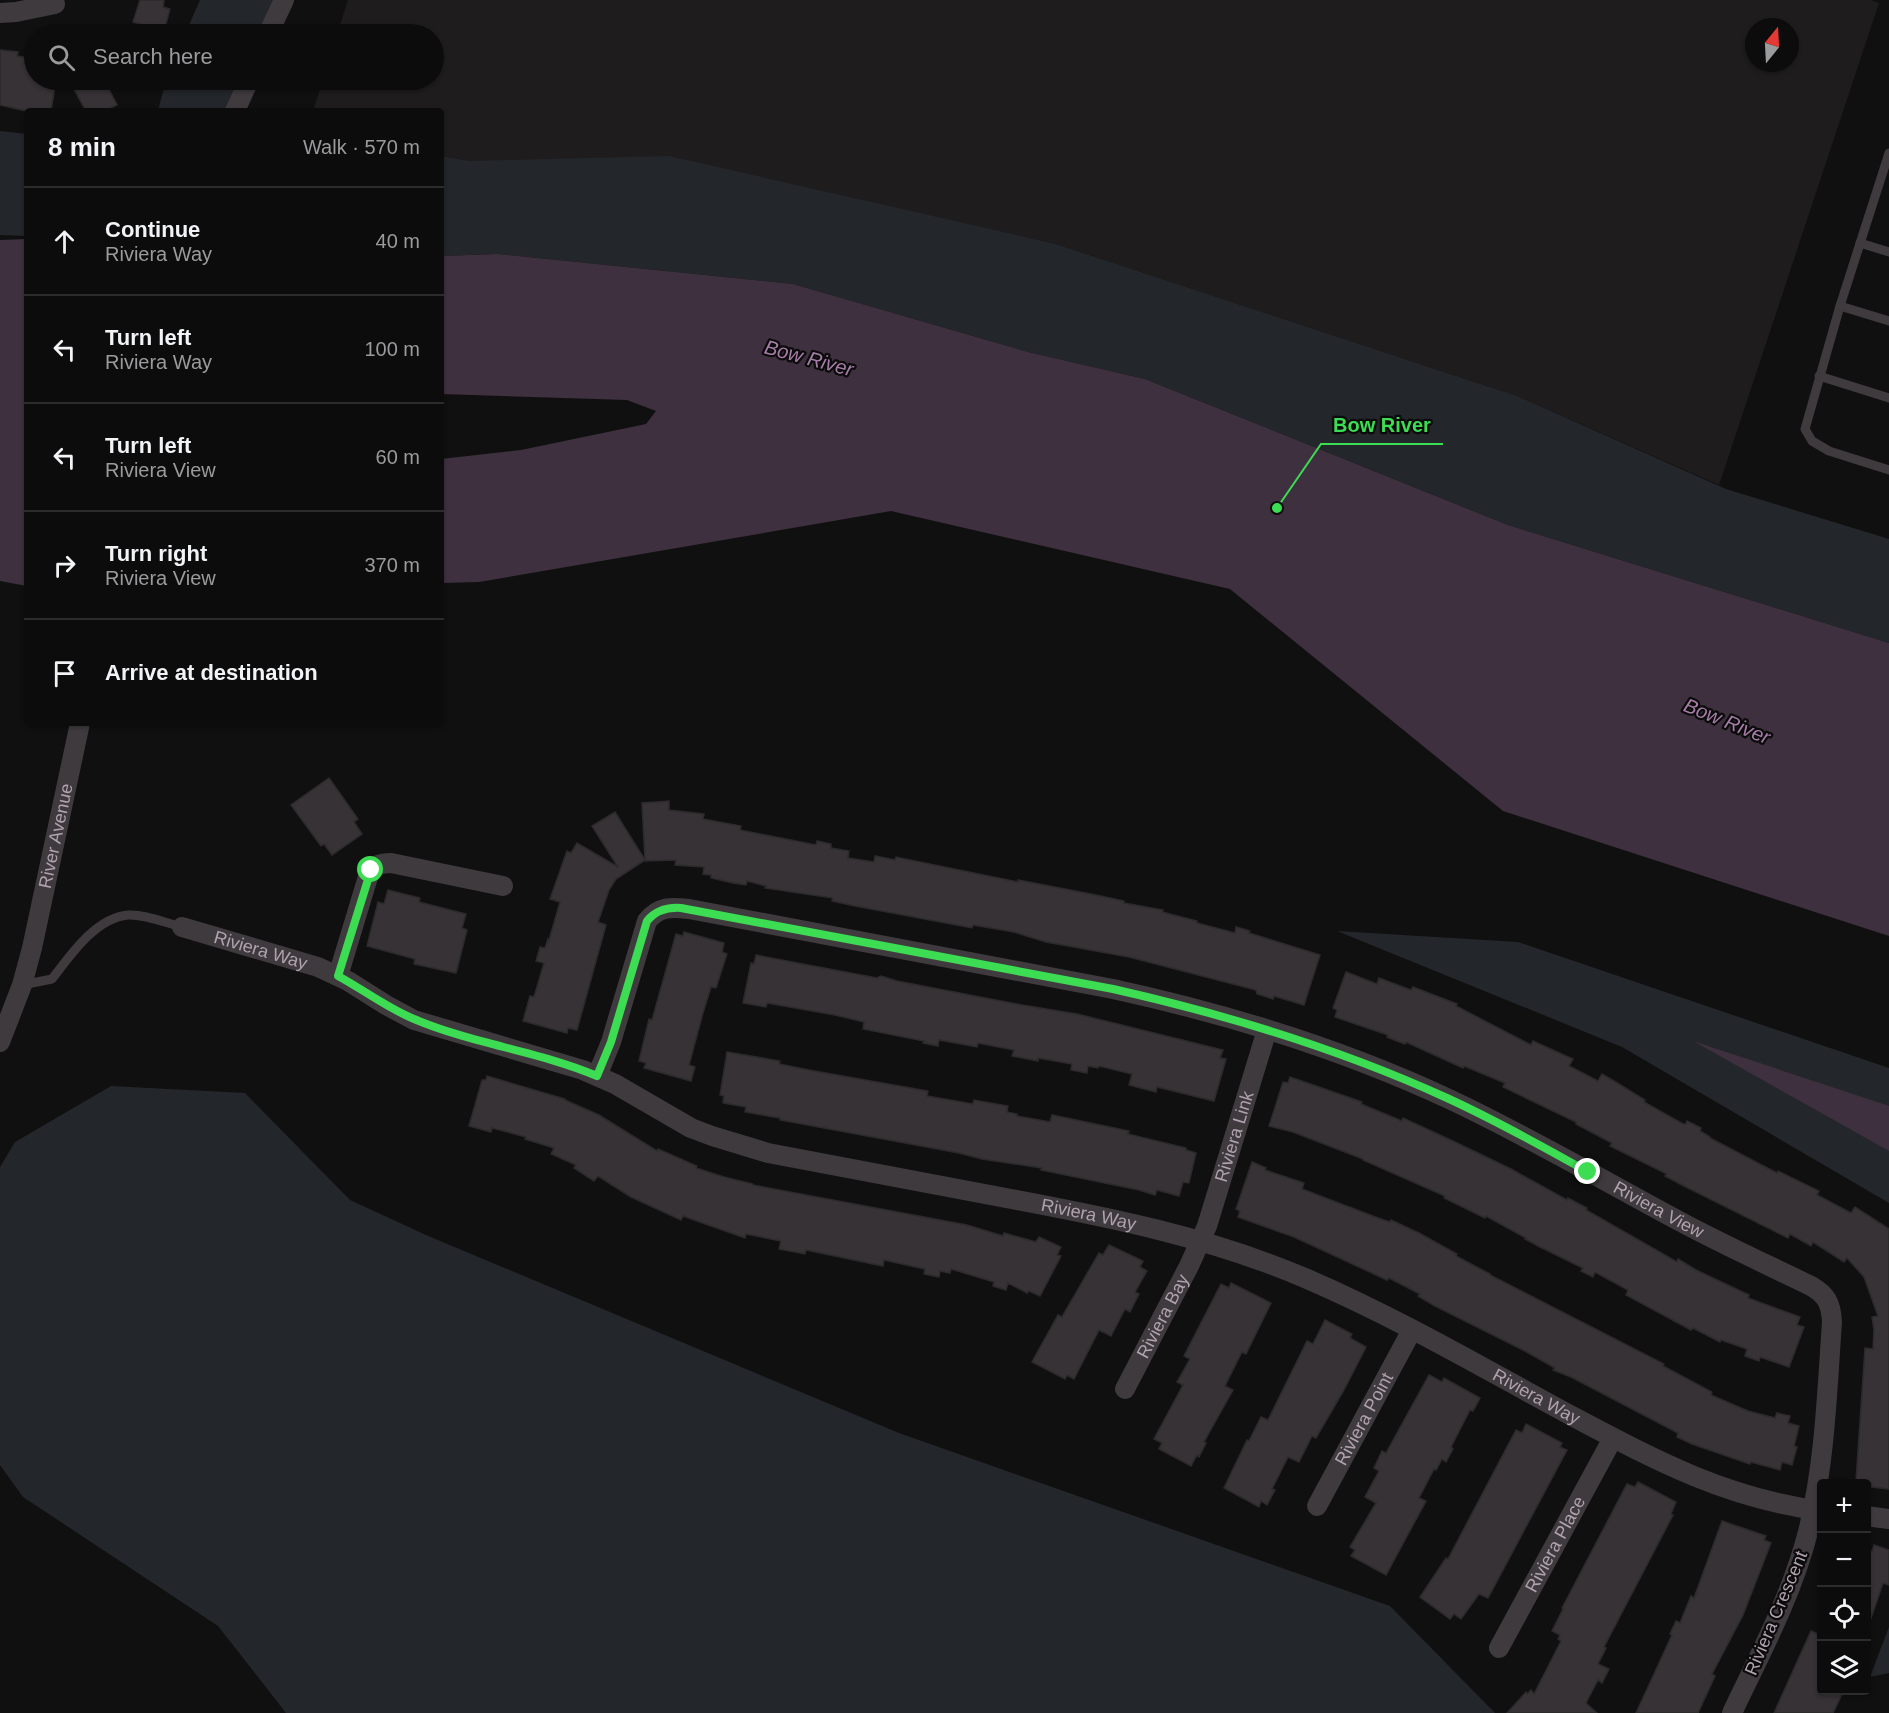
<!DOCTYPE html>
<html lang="en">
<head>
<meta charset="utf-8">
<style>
  :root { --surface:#0d0c0c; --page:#161515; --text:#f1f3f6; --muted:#9a9b9d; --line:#2d2c2d }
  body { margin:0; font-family:Arial,sans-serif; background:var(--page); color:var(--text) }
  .controls { position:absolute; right:18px; bottom:18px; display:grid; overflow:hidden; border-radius:6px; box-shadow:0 2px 4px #0004 }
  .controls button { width:54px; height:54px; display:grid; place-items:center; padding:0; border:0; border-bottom:2px solid var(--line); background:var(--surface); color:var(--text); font:30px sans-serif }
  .compass { position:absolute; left:1745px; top:18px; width:54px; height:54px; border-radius:50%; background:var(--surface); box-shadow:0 2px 4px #0004; rotate:18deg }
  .stop { position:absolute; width:18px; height:18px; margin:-14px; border:4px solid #3cdc53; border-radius:50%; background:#fff }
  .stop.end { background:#3cdc53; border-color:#fff; box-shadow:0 2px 6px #0008 }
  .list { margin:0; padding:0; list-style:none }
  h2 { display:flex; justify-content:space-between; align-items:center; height:78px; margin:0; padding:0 24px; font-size:26px }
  h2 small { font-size:20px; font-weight:400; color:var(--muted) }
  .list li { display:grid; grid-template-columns:39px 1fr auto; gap:18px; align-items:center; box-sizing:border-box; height:108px; padding:0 24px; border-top:2px solid var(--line) }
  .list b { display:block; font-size:22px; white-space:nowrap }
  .list p { margin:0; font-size:20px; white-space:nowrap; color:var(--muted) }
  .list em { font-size:20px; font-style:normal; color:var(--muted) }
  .icon { flex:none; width:33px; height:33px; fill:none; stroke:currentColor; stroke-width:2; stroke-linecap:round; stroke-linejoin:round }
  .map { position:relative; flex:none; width:1889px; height:1713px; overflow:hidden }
  .search { position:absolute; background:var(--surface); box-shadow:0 2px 4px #0004; left:24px; top:24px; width:420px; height:66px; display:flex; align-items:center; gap:15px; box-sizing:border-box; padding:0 21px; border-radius:33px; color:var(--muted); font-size:22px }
  .panel { position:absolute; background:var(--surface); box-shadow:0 2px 4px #0004; left:24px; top:108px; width:420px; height:618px; border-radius:6px }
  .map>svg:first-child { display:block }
  .built { fill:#1e1c1d; fill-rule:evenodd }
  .green { fill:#23262a }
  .water { fill:#3e303f }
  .building { fill:#363235; stroke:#2d2a2b; stroke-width:1.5 }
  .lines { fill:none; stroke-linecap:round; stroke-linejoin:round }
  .service { stroke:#3f3a3e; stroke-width:9 }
  .minor { stroke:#3f3a3e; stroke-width:20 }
  .route { stroke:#3cdc53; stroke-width:8 }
  .labels { text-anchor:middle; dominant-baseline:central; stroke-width:4.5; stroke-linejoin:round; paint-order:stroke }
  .street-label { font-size:18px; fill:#b0a2ae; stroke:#0c0b0b }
  .water-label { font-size:20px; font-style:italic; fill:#a67ca8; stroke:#0c0b0b }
  .leader { fill:none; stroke:#3cdc53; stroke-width:2 }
  .callout-dot { fill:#3cdc53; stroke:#0c0b0b; stroke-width:2 }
  .callout-label { font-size:20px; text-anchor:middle; font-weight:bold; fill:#3cdc53; stroke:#0c0b0b; stroke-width:4.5; stroke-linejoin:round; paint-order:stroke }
</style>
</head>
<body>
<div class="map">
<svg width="1889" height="1713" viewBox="0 0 1889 1713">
  <rect width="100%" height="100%" fill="#111010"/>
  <path class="built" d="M 348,0 L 1871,0 L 1879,3 L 1719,485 L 1517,396 L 1056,244 L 925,215 L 470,161 L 441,156 L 441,111 L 313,111 L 323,80 L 434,80 L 434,34 L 337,34 ZM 1754,27 L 1790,27 L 1790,63 L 1754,63 Z"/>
  <g class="green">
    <polygon points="200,0 284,0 268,34 185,34"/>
    <polygon points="166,80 249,80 235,111 158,111"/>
    <polygon points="0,131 27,134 27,236 0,235"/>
    <polygon points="441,156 470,161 669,156 1056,244 1517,396 1726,489 1889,539 1889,643 1508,525 1145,379 1028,352 793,284 497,254 441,256"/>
    <polygon points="1337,931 1518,942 1889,1068 1889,1203 1622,1047"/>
    <polygon points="111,1086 245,1093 350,1200 426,1235 899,1433 1390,1606 1495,1713 286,1713 218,1626 23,1497 0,1465 0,1167 15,1142"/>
    <polygon points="1889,1627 1889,1673 1870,1677"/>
  </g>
  <g class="water">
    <polygon points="27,239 27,586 0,581 0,240"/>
    <polygon points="497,254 793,284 1028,352 1145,379 1508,525 1889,643 1889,936 1503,811 1230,589 891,511 479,582 441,583 441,459 521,450 646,424 656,411 627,400 441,394 441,256"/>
    <polygon points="1693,1041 1889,1106 1889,1151"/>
  </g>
  <g class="building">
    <polygon points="140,0 164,0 163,7 170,9 164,31 133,22"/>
    <polygon points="0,50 18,52 17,56 34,59 34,80 56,80 51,111 26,111 0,105"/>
    <polygon points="69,80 104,80 117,105 105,111 86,111"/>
    <polygon points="329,778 358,819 354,822 362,834 332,855 324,844 321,846 291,805"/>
    <polygon points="669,801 669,810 704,814 703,819 741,826 740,830 816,845 817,841 831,844 831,848 849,851 848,858 874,862 875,856 895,860 896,857 1018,882 1018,880 1096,895 1124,901 1124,903 1163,910 1162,912 1197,921 1197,923 1235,933 1236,927 1250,931 1249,933 1320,955 1304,1005 1274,996 1273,999 1270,998 1257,994 1256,990 1129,957 1046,942 1014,932 973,925 972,928 855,906 832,901 833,898 765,888 766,886 747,881 746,885 733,883 711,878 711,875 703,874 704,867 675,865 676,860 645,861 645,860 616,879 609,890 598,922 606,925 577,1030 568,1028 567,1033 523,1021 530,996 534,997 544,963 536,961 540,947 545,948 548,939 549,940 560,902 550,899 567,851 571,853 577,843 618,867 592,826 615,812 645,860 642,803"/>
    <polygon points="388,890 420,898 419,902 466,914 462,928 467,930 456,973 414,964 415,959 367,946 378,902 384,904"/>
    <polygon points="684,932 724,943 722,952 727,954 716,988 711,987 703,1013 689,1065 695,1067 691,1081 644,1068 646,1063 639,1061 649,1019 652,1020 676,934 683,936"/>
    <polygon points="756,955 877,978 881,976 897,981 1022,1005 1077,1014 1223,1050 1220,1058 1226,1059 1214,1101 1157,1087 1156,1092 1129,1085 1132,1074 1099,1066 1098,1068 1088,1066 1087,1073 1071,1070 1072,1064 1038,1058 1038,1061 1012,1056 1014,1050 978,1043 977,1047 939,1040 938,1046 923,1043 924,1041 863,1029 864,1022 835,1015 767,1003 766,1007 743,1003 751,963 754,964"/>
    <polygon points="1346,972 1377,984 1379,978 1411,990 1413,987 1457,1004 1456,1006 1531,1045 1533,1041 1573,1059 1569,1066 1598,1081 1602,1074 1614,1081 1645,1100 1644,1102 1683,1124 1686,1124 1687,1121 1701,1128 1700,1131 1710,1137 1710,1138 1777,1173 1778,1171 1819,1191 1817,1195 1851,1213 1855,1207 1889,1229 1889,1489 1871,1487 1871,1483 1856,1481 1865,1348 1873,1349 1874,1330 1872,1317 1878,1316 1864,1277 1847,1258 1844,1262 1813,1242 1811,1246 1790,1234 1788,1238 1684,1186 1665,1176 1667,1174 1610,1146 1612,1143 1576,1124 1576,1122 1503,1087 1505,1083 1464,1066 1463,1068 1406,1042 1405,1044 1387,1037 1388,1035 1335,1017 1337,1010 1333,1008"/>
    <polygon points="727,1052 780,1061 779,1064 809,1070 928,1091 927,1096 973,1104 974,1100 1008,1106 1007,1112 1017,1114 1017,1116 1050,1122 1052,1115 1129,1131 1128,1134 1186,1148 1186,1150 1196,1153 1189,1183 1183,1182 1179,1196 1157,1190 1155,1195 1139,1190 1041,1170 1042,1168 982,1159 959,1153 780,1120 780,1118 745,1112 746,1107 723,1103 724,1096 720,1095"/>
    <polygon points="487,1076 565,1099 565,1100 599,1115 657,1151 658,1149 697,1166 696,1168 724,1177 753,1184 753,1185 967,1225 1003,1236 1004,1233 1036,1242 1039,1237 1061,1247 1057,1255 1061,1256 1040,1296 1029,1291 1027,1293 1008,1283 1006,1290 993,1286 994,1282 951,1269 950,1273 940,1271 939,1277 924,1274 925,1269 884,1260 883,1266 806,1250 805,1254 779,1249 781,1241 746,1234 745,1238 683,1216 681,1220 631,1197 598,1176 594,1181 574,1168 576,1165 551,1154 554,1148 525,1139 526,1137 492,1128 491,1132 469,1126 482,1080 486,1080"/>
    <polygon points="1290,1077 1362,1102 1361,1104 1402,1121 1403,1118 1455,1142 1511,1169 1567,1200 1568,1198 1587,1208 1586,1210 1677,1262 1678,1259 1696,1270 1749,1295 1748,1298 1800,1317 1797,1325 1804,1327 1789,1367 1760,1357 1759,1361 1745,1356 1747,1349 1721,1340 1720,1342 1693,1328 1691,1330 1626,1295 1628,1290 1595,1272 1593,1277 1581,1271 1583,1268 1538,1246 1525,1239 1526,1238 1486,1216 1485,1218 1444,1198 1445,1196 1363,1160 1363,1159 1293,1132 1269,1126 1283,1082 1288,1083"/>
    <polygon points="1252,1162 1266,1168 1265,1170 1304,1183 1302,1189 1378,1218 1390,1222 1391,1220 1419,1233 1457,1254 1456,1256 1490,1274 1490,1275 1664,1364 1663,1366 1712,1392 1711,1395 1748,1411 1775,1418 1777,1413 1790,1416 1788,1423 1799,1426 1794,1446 1797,1447 1792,1465 1782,1462 1780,1470 1751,1462 1750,1464 1692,1444 1677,1437 1678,1433 1571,1377 1553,1370 1555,1368 1525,1351 1435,1306 1418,1296 1420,1294 1389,1278 1387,1280 1294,1237 1238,1217 1240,1211 1236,1209"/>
    <polygon points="1109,1245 1143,1261 1140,1267 1147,1271 1135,1292 1139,1294 1130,1312 1125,1309 1111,1336 1099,1330 1074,1379 1067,1375 1065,1379 1032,1362 1058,1315 1062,1317 1099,1253 1103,1255"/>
    <polygon points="1231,1283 1271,1303 1246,1354 1242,1352 1225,1386 1233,1390 1204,1442 1206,1443 1199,1457 1197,1455 1191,1466 1159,1449 1162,1443 1154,1439 1183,1385 1177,1382 1190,1359 1184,1356 1221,1284 1229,1288"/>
    <polygon points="1325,1320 1352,1334 1350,1338 1366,1347 1344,1390 1316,1438 1312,1436 1299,1462 1288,1457 1272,1489 1275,1490 1267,1505 1261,1501 1259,1507 1224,1488 1247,1440 1249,1441 1261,1417 1268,1420 1307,1341 1313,1344"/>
    <polygon points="1429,1375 1442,1382 1444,1378 1480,1398 1473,1411 1470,1410 1451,1447 1453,1449 1446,1462 1442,1459 1436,1470 1434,1469 1419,1498 1426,1501 1386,1575 1351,1556 1355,1550 1350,1547 1376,1503 1365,1497 1379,1471 1374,1468 1382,1451 1386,1453"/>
    <polygon points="1526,1424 1562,1443 1560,1447 1567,1450 1488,1598 1479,1594 1461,1619 1454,1614 1450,1619 1420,1597 1446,1558 1448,1559 1516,1430 1522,1433"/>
    <polygon points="1638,1482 1676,1502 1671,1514 1673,1515 1604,1647 1606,1648 1598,1664 1609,1669 1602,1683 1598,1680 1586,1703 1597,1713 1507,1713 1526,1692 1527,1694 1531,1690 1534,1694 1561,1641 1558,1639 1560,1635 1552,1631 1563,1609 1562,1608 1627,1484 1635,1487"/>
    <polygon points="1722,1521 1766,1536 1764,1540 1771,1543 1743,1615 1712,1674 1715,1676 1698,1713 1636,1713 1672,1635 1670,1634 1676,1621 1680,1623 1691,1596 1694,1598"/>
    <polygon points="1874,1545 1889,1550 1889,1585 1883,1583 1869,1624 1866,1624 1866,1549 1872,1551"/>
    <polygon points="1811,1631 1821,1635 1821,1690 1844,1690 1833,1713 1774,1713"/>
  </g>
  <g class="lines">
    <g class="service">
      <polyline points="1889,153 1840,306 1805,429 1812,441 1829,451 1889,470"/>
      <polyline points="1860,243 1889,252"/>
      <polyline points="1840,306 1889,321"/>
      <polyline points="1819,376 1889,398"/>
      <path d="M 22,985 L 52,979 C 70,956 95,918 128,915 C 145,914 165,923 182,927"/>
    </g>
    <g class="minor">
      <polyline points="0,13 16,12 55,4"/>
      <polyline points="268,34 284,0"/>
      <polyline points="235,111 249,80"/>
      <path id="s1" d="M 182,927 L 318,967 L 348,981 L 386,1005 L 414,1020 L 583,1070 L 615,1084 L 691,1128 L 712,1136 L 768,1153 C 847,1168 927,1183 1006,1198 C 1108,1217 1209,1237 1305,1278 C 1396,1317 1483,1368 1570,1415 C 1655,1460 1725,1498 1822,1511"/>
      <path d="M 338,976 L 368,877 C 372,866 379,863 391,863 L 503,886"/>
      <path id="s2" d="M 0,1042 L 22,985 L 32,948 L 80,723"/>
      <path id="s3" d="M 597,1076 L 611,1042 L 647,921 C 659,906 672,907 689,909 L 1113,989 C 1228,1014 1342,1049 1449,1099 C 1528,1136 1604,1181 1681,1222 C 1724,1245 1768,1265 1811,1286 C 1827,1295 1831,1304 1832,1322 C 1827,1392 1825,1463 1808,1532 C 1792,1595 1760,1654 1732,1713"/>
      <path id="s4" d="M 1125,1389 L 1189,1266 L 1207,1226 L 1267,1030"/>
      <path id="s5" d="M 1317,1506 L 1412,1330"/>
      <polyline points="1866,1516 1889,1519"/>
      <path id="s6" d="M 1499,1648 L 1613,1438"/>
    </g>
  </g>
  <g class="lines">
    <path class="route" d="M 371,870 L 338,976 C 364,990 387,1008 414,1019 C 473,1044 538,1051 597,1076 L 611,1042 L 647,921 C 656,910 667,907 681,908 L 1113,989 C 1228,1015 1340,1049 1447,1098 C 1495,1120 1542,1146 1588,1172"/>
  </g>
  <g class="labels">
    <g class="street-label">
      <text stroke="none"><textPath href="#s2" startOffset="214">River Avenue</textPath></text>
      <text stroke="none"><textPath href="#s1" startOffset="82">Riviera Way</textPath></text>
      <text stroke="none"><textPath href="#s4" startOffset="276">Riviera Link</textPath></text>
      <text stroke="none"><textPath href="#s3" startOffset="1232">Riviera View</textPath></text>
      <text stroke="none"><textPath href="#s1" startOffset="958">Riviera Way</textPath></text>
      <text stroke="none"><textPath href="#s4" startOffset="82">Riviera Bay</textPath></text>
      <text stroke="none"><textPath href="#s1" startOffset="1444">Riviera Way</textPath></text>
      <text stroke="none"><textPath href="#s5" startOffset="99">Riviera Point</textPath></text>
      <text stroke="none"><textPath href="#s6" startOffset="118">Riviera Place</textPath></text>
      <text transform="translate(1776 1613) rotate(-67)">Riviera Crescent</text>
    </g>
    <g class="water-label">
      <text transform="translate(809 358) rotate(15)">Bow River</text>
      <text transform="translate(1727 721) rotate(22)">Bow River</text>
    </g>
  </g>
  <path class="leader" d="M1277 508L1321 444H1443"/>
  <circle class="callout-dot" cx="1277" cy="508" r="6"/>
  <g class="callout-label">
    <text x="1382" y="432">Bow River</text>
  </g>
</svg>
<div class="controls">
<button>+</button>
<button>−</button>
<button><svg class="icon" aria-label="locate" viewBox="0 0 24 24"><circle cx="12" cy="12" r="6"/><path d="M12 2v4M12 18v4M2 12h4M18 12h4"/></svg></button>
<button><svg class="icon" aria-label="layers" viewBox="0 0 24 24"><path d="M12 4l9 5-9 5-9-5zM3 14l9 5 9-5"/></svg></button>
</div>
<svg class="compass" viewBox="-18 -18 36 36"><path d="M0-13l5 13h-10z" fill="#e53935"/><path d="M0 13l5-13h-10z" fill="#9a9b9d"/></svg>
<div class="stop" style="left:371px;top:870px"></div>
<div class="stop end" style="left:1588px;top:1172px"></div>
<div class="search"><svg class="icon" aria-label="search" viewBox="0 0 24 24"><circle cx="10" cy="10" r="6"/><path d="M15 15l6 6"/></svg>Search here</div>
<section class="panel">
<h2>8 min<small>Walk · 570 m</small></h2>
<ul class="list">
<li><svg class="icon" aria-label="ahead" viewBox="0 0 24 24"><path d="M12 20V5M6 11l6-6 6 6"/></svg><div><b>Continue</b><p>Riviera Way</p></div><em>40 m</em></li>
<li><svg class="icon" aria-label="left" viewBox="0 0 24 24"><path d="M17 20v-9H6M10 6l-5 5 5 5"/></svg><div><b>Turn left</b><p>Riviera Way</p></div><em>100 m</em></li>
<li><svg class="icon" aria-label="left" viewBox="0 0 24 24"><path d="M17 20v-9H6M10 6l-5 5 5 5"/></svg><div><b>Turn left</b><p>Riviera View</p></div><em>60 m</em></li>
<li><svg class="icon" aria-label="right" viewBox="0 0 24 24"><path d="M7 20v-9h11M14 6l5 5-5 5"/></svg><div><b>Turn right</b><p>Riviera View</p></div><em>370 m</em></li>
<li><svg class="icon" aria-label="arrive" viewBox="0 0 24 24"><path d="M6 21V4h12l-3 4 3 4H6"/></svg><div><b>Arrive at destination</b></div></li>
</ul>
</section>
</div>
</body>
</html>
